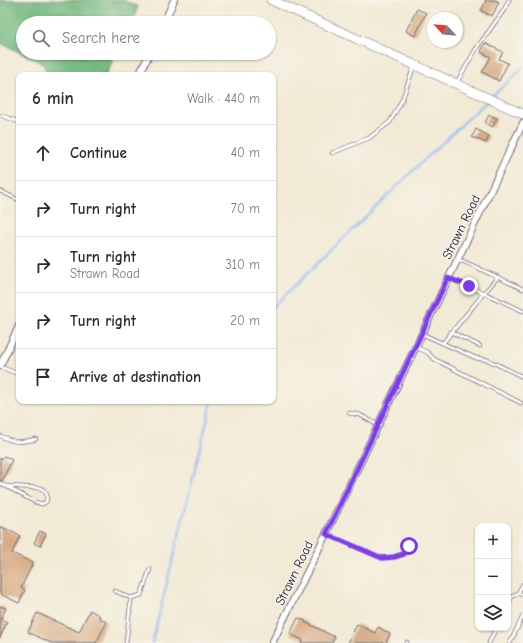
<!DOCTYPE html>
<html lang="en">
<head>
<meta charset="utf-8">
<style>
  :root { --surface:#fff; --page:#f7f7f7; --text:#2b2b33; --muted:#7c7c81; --line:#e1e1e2 }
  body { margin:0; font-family:"Comic Neue",sans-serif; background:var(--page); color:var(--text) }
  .controls { position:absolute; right:12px; bottom:12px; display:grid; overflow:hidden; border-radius:8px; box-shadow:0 1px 3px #0004 }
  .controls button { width:36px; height:36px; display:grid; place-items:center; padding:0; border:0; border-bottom:1px solid var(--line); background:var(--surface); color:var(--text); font:20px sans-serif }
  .compass { position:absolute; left:427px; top:12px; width:36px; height:36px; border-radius:50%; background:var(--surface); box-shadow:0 1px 3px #0004; rotate:296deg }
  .stop { position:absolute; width:12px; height:12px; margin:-9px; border:3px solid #7c3aed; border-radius:50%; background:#fff }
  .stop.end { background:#7c3aed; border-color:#fff; box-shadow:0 1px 4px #0008 }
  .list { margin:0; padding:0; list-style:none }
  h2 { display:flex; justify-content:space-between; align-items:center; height:52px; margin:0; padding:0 16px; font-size:17px }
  h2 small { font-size:13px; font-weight:400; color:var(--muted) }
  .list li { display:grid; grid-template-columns:26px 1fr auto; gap:12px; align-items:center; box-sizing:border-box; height:56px; padding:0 16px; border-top:1px solid var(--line) }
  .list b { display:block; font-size:15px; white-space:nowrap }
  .list p { margin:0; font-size:13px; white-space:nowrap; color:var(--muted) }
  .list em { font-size:13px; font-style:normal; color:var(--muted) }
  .icon { flex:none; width:22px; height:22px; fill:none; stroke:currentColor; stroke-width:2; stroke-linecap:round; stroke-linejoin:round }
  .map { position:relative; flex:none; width:523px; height:643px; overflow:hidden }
  .search { position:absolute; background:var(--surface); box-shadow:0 1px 3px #0004; left:16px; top:16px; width:260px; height:44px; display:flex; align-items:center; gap:10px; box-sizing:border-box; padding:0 14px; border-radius:22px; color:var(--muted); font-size:15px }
  .panel { position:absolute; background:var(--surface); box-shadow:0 1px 3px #0004; left:16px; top:72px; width:260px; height:332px; border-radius:8px }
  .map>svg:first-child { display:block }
  .forest { fill:#6fb67b; stroke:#486c5b }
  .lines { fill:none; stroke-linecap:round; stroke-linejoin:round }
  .stream { stroke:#88b8f3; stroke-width:2 }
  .building { fill:#d7ad87 }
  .service-casing { stroke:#6b6871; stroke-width:4.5 }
  .minor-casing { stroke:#6b6871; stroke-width:8 }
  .secondary-casing { stroke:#6b6871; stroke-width:10 }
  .service { stroke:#fff; stroke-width:3 }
  .minor { stroke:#fff; stroke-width:6 }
  .secondary { stroke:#fff; stroke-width:9 }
  .route { stroke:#7c3aed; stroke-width:5 }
  .labels { text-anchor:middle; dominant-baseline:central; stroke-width:3; stroke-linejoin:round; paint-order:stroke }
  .street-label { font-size:13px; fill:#22223b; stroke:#f7f3e8 }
</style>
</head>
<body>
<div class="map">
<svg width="523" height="643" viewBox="0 0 523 643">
  <rect width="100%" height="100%" fill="#f7f3e8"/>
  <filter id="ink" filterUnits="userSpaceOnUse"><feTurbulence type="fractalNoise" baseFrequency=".025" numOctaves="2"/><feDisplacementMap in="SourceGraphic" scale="8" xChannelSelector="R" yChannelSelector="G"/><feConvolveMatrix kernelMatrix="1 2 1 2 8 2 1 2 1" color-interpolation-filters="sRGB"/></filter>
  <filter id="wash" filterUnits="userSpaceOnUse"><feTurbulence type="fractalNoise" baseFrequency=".012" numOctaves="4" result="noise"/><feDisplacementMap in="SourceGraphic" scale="16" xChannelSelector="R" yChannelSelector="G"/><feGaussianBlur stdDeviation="0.9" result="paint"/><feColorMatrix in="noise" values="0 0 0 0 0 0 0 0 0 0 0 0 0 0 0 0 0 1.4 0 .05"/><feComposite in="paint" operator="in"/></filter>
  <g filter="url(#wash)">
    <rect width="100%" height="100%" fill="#f2ead5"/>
    <polygon class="forest" points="0,0 123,0 138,7 132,23 23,23 23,53 108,53 113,61 106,75 49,75 42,63 0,43"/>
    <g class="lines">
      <g class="stream">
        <polyline points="491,97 523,68"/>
        <polyline points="273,307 422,162 487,101"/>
        <polyline points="152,643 212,401"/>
      </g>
    </g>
    <g id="blocks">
      <g class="building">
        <polygon points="486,0 495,0 499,2 492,16 481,11"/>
        <polygon points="417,9 426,13 415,36 406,31"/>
        <polygon points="485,43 503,52 499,59 508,63 499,81 482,72 491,57 481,52"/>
        <polygon points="489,115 497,118 493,127 485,123"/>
        <polygon points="476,129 489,136 486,143 472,137"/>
        <polygon points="4,456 12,460 2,481 0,480 0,458 2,459"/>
        <polygon points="0,526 20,536 12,553 33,563 21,588 25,590 19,603 0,594"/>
        <polygon points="40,531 46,534 40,546 34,543"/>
        <polygon points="0,606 6,608 1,619 7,622 0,638"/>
        <polygon points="90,610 100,616 99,618 107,622 96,643 51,643 28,632 37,613 79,632"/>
        <polygon points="298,618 306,621 305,622 335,637 332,643 301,643 303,640 290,634"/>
        <polygon points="357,624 375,633 378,627 390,634 386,643 348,643"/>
      </g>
    </g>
  </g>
  <g filter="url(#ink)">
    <use href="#blocks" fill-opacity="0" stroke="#6b6871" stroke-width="1"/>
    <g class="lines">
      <g class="service-casing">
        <g id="service">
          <polyline points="457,82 476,49 504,10 509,0"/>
          <polyline points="0,115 19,122"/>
          <polyline points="332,153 369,138 390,122 402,100 414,66"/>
          <polyline points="0,191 19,200"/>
          <polyline points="457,260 465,262 523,289"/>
          <polyline points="498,277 484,293 523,311"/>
          <polyline points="451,332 480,346"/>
          <polyline points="422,334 476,358 488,360 523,377"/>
          <polyline points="443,343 484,293 449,278"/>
          <polyline points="415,347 427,352 434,359 521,403"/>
          <polyline points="0,367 19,374"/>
          <polyline points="349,413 360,415 378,425"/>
          <path d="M 0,436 C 17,443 18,443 36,439"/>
          <path d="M 0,483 L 35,502 L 42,504 L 46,502 C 48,495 47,492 41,488 L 4,486"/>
          <polyline points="326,534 382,558 394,557 403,554 409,546"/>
          <polyline points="115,591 131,598 126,643"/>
          <polyline points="518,593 523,584"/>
          <polyline points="131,598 141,595 150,569"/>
          <polyline points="508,604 512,597 518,593 523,595"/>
          <polyline points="407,643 407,642"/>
          <polyline points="489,643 496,628"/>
          <polyline points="510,643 523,616"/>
        </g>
      </g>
      <g class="minor-casing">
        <g id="minor">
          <polyline points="164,23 174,0"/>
          <polyline points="139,75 150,53"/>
          <polyline points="0,366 19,326"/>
          <polyline points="272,643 326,534 523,123"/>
        </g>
      </g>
      <g class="secondary-casing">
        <polyline id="secondary" points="271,0 523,114"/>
      </g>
      <use href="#service" class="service"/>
      <use href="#minor" class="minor"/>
      <use href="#secondary" class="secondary"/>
    </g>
  </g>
  <g class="lines" filter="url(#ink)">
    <polyline class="route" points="409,546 404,554 394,557 382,558 326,534 448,278 469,286"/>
  </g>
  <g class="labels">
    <g class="street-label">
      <text transform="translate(461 227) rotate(-64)">Strawn Road</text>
      <text transform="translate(294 573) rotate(-64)">Strawn Road</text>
    </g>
  </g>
</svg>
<div class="controls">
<button>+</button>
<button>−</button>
<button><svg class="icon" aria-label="layers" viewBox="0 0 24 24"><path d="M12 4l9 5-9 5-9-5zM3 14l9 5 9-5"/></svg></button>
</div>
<svg class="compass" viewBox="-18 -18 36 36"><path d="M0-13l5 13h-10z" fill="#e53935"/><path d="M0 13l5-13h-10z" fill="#7c7c81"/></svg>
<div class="stop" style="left:409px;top:546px"></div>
<div class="stop end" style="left:469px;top:286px"></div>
<div class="search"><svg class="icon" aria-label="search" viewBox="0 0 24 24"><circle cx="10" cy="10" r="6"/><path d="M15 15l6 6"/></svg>Search here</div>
<section class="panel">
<h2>6 min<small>Walk · 440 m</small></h2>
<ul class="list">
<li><svg class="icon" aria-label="ahead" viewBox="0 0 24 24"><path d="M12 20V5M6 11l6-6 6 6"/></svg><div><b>Continue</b></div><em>40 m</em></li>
<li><svg class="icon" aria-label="right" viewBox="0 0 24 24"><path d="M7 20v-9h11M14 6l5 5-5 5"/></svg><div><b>Turn right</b></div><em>70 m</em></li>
<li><svg class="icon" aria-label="right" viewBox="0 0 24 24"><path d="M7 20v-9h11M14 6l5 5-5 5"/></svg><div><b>Turn right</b><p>Strawn Road</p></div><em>310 m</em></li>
<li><svg class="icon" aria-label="right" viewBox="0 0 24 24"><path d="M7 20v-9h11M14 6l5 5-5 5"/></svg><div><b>Turn right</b></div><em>20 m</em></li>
<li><svg class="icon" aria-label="arrive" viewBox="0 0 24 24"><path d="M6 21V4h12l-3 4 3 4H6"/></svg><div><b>Arrive at destination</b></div></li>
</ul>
</section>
</div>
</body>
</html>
